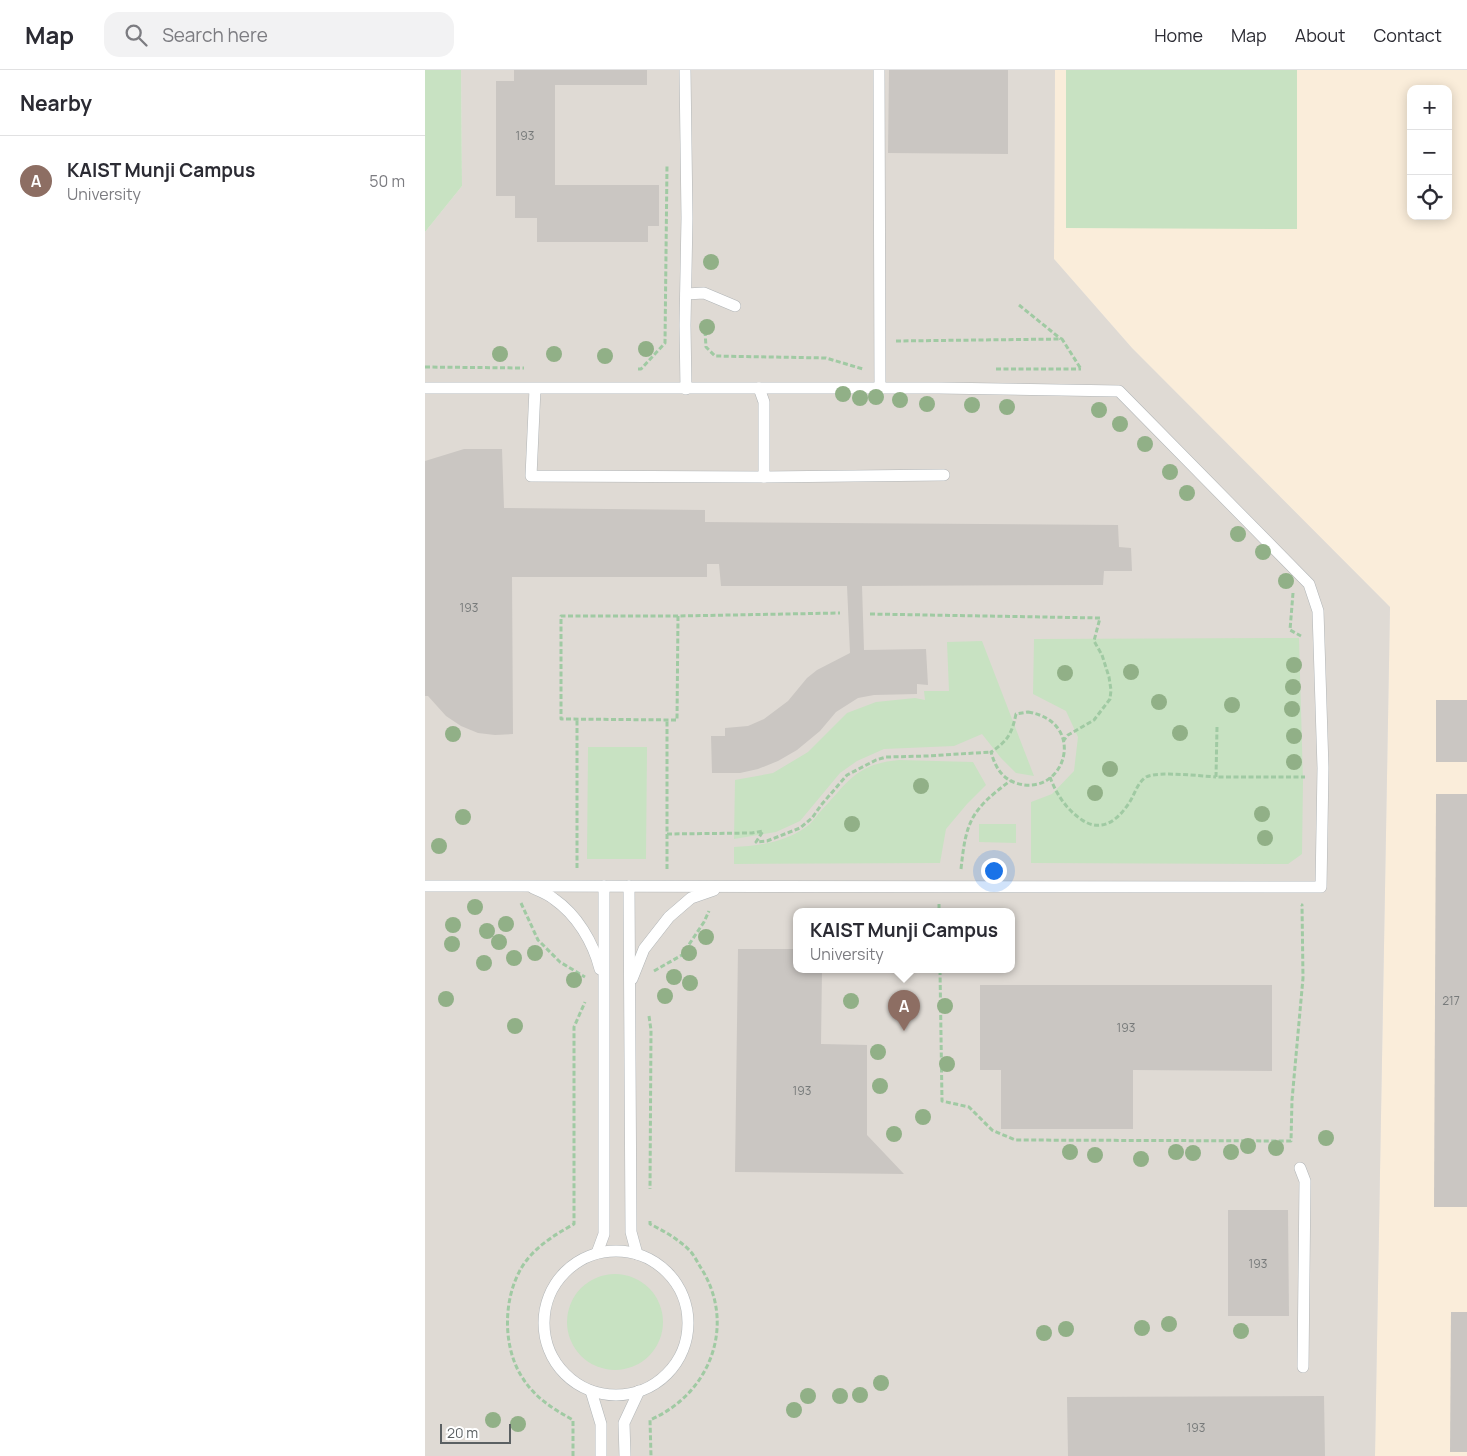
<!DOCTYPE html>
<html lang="en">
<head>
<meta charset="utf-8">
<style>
  :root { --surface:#fff; --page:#f2f2f3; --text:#2b2b33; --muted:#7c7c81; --line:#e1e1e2; --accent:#db2777 }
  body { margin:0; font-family:Manrope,sans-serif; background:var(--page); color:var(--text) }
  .controls { position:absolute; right:15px; top:15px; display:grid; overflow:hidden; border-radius:10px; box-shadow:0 2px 12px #0003 }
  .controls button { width:45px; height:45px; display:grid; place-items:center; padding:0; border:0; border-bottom:1px solid var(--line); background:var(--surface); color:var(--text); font:25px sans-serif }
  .scale { position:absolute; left:15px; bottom:12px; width:71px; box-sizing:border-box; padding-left:5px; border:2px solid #5b6062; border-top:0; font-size:14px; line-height:18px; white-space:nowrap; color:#5b6062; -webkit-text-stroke:4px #fff; paint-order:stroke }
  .you { position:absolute; left:568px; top:800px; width:18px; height:18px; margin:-12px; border:4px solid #fff; border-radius:50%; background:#1a73e8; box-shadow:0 0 0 8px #1a73e833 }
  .badge { display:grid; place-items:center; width:32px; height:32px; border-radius:50%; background:var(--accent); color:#fff; font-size:16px; font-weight:700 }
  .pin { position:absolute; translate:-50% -41px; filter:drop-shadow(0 1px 2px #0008) }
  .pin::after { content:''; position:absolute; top:26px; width:18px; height:15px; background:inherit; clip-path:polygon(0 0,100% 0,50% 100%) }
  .popup { position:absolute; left:368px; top:838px; width:222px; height:65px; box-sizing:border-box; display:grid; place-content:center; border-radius:10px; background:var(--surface); filter:drop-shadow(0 1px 4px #0005); font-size:16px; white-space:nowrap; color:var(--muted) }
  .popup b { font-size:19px; color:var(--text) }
  .popup::after { content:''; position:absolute; left:50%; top:100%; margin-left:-10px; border:10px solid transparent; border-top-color:var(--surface) }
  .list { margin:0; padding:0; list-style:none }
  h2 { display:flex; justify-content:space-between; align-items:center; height:65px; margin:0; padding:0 20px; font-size:21px }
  h2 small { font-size:16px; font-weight:400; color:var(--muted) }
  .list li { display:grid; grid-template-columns:32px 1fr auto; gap:15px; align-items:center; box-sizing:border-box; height:90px; padding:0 20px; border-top:1px solid var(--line) }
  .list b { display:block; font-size:19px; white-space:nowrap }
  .list p { margin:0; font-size:16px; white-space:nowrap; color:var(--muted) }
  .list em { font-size:16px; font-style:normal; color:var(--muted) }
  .icon { flex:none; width:28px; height:28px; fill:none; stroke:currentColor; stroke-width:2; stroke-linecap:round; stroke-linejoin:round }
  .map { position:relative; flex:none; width:1042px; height:1386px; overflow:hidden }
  header { display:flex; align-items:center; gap:30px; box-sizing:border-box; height:70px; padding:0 25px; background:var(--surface); border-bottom:1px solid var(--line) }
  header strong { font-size:24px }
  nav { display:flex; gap:28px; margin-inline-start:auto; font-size:18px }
  .search { width:350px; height:45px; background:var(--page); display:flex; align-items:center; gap:12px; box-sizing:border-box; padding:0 18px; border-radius:15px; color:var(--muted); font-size:19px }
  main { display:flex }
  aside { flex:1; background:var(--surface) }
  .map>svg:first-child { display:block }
  .commercial { fill:#faedda; fill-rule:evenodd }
  .education { fill:#dfdad4; fill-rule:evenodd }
  .green { fill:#c8e2c2 }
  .building { fill:#cac6c2 }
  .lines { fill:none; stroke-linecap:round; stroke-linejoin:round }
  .lane-casing { stroke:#b1b5b7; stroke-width:12 }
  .path { stroke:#a0caa3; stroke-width:3; stroke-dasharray:5 2.5; stroke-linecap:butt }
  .lane { stroke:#fff; stroke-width:11 }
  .tree { fill:#91b087 }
  .labels { text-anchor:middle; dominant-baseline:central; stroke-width:5; stroke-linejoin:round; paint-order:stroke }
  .number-label { font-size:12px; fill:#777a7a }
</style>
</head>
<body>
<header>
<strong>Map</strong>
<div class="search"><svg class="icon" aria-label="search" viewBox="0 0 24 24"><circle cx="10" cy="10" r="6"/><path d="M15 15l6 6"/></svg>Search here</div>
<nav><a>Home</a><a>Map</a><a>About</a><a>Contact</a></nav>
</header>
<main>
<aside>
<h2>Nearby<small></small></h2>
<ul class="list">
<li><span class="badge" style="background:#8d6e63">A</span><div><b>KAIST Munji Campus</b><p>University</p></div><em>50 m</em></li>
</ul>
</aside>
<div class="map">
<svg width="1042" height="1386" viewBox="0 0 1042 1386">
  <rect width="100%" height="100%" fill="#ede9e3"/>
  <path class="commercial" d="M 630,0 L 1042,0 L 1042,1386 L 950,1386 L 965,537 L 707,278 L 629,189 ZM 986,19 L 1023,19 L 1023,146 L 986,146 Z"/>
  <path class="education" d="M 36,0 L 630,0 L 629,189 L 707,278 L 965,537 L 950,1386 L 0,1386 L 0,162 L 37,116 ZM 372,842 L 586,842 L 586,900 L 372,900 Z"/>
  <g class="green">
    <polygon points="0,0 36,0 37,116 0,162"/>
    <polygon points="641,0 872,0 872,159 641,158"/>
    <polygon points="874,568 878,711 877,784 863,794 606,793 606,732 627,724 649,701 653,667 641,641 608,624 609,569"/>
    <polygon points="557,571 609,706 591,703 576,688 557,664 529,676 459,679 432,691 415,703 375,751 351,762 309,769 310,710 348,703 383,682 422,643 451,632 490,628 500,630 499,621 524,621 522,572"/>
    <polygon points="163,677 222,677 221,789 162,789"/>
    <path d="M 474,690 L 548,692 L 561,715 L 542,734 L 521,759 L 515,793 L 309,794 L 309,777 C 333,776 361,772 381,757 C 386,754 390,748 394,743 C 422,714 429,694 474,690 Z"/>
    <polygon points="554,754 591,754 591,773 554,772"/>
    <circle cx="190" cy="1252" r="48"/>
  </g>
  <g class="building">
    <polygon points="89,0 222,0 222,15 130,15 130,115 234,115 234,156 223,156 223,172 112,172 112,148 90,148 90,126 71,126 71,11 89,11"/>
    <polygon points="464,0 583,0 583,84 463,83"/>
    <polygon points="39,379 77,379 79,438 280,440 280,452 693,455 694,477 706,478 707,501 679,501 678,515 437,516 439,580 501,579 503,615 492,614 492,624 449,625 433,628 411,642 395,661 372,680 353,691 333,699 315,703 287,703 286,666 300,666 300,658 323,656 339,649 363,631 382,608 392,600 425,583 422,516 296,516 294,494 282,494 282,507 87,507 88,664 70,665 53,663 36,656 21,646 3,626 0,626 0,391"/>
    <rect x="1011" y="630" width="31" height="62"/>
    <polygon points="1011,724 1042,724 1042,1137 1009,1137"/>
    <polygon points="313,879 372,879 372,900 397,900 396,974 442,975 442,1065 479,1104 310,1102"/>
    <polygon points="555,915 847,915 847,1001 708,1000 708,1059 576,1059 576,1000 555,1000"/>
    <polygon points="803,1140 863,1140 864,1246 803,1246"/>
    <polygon points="1026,1242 1042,1242 1042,1382 1025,1382"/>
    <polygon points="899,1326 900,1386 643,1386 642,1327"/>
  </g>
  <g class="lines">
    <g class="lane-casing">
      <g id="lane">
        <polyline points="260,0 262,148 260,255 261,319"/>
        <polyline points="454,0 455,319"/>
        <polyline points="261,224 279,223 310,236"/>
        <polyline points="0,318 514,318 694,321 884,514 893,541 898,698 896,817 0,816"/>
        <polyline points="334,318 339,332 339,407"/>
        <polyline points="110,319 106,406 339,407 519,405"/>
        <polyline points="204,816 206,1162 212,1184"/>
        <path d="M 108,818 C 115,821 123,824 129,829 C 152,845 168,872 175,899"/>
        <polyline points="207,909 219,879 244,847 266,828 289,820"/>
        <polyline points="875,1098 880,1111 878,1297"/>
        <circle cx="191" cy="1253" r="72"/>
        <polyline points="172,1183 179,1164 179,816"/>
        <polyline points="166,1321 176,1354 176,1386"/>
        <polyline points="200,1386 199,1353 214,1321"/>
      </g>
    </g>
    <g class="path">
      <polyline points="594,235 636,269"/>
      <polyline points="280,261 281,277 290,286 401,288 438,299"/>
      <polyline points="471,271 637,269 656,299"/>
      <polyline points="0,297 99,298"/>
      <polyline points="213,299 216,299 240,273 242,95"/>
      <polyline points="571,299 656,299"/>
      <polyline points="868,523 865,560 876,566"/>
      <polyline points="445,544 675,548 669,571 677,585 684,607 686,620 685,629 669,650 643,665 639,670"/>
      <polyline points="253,546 252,650 136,649 136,546 253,546 415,543"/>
      <path d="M 603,642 C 664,652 640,729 591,713 C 576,708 570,696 566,682 C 583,671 587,663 591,644 Z"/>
      <polyline points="792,657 791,707 880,707"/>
      <path d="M 625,707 C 631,724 642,740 657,750 C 677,763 693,750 704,733 C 710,724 712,713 721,707 C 733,701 776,706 791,707"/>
      <polyline points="242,764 327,763 338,761 331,772 342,771 375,758 387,748 397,734 422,705 451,690 461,687 502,686 566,682"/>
      <polyline points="152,798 152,650"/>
      <polyline points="242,799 242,649"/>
      <path d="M 536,799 C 541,751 546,740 585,711"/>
      <polyline points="96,833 113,870 135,892 160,907"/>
      <polyline points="514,834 514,842"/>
      <polyline points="515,900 517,1031 544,1037 567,1060 590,1070 866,1071 867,1030 878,908 877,835 876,835"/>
      <polyline points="229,901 257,885 279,852 284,841"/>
      <polyline points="224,946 226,960 225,1119"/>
      <path d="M 225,1151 L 225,1154 C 239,1161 255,1170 266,1182 C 270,1187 273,1193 276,1198 C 312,1255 285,1324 225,1350 L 226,1386"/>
      <path d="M 148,1386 L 148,1350 C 128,1339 109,1327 97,1307 C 75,1273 78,1215 106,1185 C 118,1172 133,1163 149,1154 L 149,957 L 160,932"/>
    </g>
    <use href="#lane" class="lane"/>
  </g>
  <g class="tree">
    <circle cx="286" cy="192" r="8"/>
    <circle cx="282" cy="257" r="8"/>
    <circle cx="221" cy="279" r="8"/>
    <circle cx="75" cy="284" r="8"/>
    <circle cx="129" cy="284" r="8"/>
    <circle cx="180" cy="286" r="8"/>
    <circle cx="418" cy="324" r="8"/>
    <circle cx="451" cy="327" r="8"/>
    <circle cx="435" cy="328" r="8"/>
    <circle cx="475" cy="330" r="8"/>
    <circle cx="502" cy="334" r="8"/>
    <circle cx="547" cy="335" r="8"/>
    <circle cx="582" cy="337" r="8"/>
    <circle cx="674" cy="340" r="8"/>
    <circle cx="695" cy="354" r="8"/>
    <circle cx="720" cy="374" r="8"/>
    <circle cx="745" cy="402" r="8"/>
    <circle cx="762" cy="423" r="8"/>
    <circle cx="813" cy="464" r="8"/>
    <circle cx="838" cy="482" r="8"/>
    <circle cx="861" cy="511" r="8"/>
    <circle cx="869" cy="595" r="8"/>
    <circle cx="706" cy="602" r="8"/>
    <circle cx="640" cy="603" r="8"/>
    <circle cx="868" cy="617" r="8"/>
    <circle cx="734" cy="632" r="8"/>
    <circle cx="807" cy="635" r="8"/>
    <circle cx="867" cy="639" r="8"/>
    <circle cx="755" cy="663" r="8"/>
    <circle cx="28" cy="664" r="8"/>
    <circle cx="869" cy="666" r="8"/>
    <circle cx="869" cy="692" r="8"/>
    <circle cx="685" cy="699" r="8"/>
    <circle cx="496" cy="716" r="8"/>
    <circle cx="670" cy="723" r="8"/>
    <circle cx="837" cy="744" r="8"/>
    <circle cx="38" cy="747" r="8"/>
    <circle cx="427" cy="754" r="8"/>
    <circle cx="840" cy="768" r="8"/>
    <circle cx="14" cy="776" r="8"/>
    <circle cx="50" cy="837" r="8"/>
    <circle cx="81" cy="854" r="8"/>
    <circle cx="28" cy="855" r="8"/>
    <circle cx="62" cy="861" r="8"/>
    <circle cx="281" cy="867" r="8"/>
    <circle cx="74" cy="872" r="8"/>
    <circle cx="27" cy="874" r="8"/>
    <circle cx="110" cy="883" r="8"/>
    <circle cx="264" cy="883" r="8"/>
    <circle cx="89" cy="888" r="8"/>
    <circle cx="59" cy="893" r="8"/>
    <circle cx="249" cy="907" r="8"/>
    <circle cx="149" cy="910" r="8"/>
    <circle cx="265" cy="913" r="8"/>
    <circle cx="240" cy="926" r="8"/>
    <circle cx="21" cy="929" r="8"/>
    <circle cx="426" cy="931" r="8"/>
    <circle cx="520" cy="936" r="8"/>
    <circle cx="90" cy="956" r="8"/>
    <circle cx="453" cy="982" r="8"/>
    <circle cx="522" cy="994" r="8"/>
    <circle cx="455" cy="1016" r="8"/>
    <circle cx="498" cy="1047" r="8"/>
    <circle cx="469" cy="1064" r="8"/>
    <circle cx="901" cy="1068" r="8"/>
    <circle cx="823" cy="1076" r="8"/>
    <circle cx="851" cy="1078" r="8"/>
    <circle cx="645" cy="1082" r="8"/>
    <circle cx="751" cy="1082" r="8"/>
    <circle cx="806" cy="1082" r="8"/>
    <circle cx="768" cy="1083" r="8"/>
    <circle cx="670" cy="1085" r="8"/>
    <circle cx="716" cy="1089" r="8"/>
    <circle cx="744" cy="1254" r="8"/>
    <circle cx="717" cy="1258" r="8"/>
    <circle cx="641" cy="1259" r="8"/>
    <circle cx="816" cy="1261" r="8"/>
    <circle cx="619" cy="1263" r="8"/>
    <circle cx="456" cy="1313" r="8"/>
    <circle cx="435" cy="1325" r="8"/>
    <circle cx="383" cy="1326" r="8"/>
    <circle cx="415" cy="1326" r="8"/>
    <circle cx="369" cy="1340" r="8"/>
    <circle cx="68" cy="1350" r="8"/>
    <circle cx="93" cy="1354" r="8"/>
  </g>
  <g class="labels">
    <g class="number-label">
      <text x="100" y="65">193</text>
      <text x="44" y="537">193</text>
      <text x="1026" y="930">217</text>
      <text x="701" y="957">193</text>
      <text x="377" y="1020">193</text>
      <text x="833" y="1193">193</text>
      <text x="771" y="1357">193</text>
    </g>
  </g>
</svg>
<div class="controls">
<button>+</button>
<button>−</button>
<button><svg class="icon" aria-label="locate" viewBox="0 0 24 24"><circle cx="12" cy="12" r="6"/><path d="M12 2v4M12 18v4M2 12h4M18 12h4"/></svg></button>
</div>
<div class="scale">20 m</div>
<div class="you"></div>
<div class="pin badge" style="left:479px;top:961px;background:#8d6e63">A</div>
<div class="popup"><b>KAIST Munji Campus</b>University</div>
</div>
</main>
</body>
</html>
